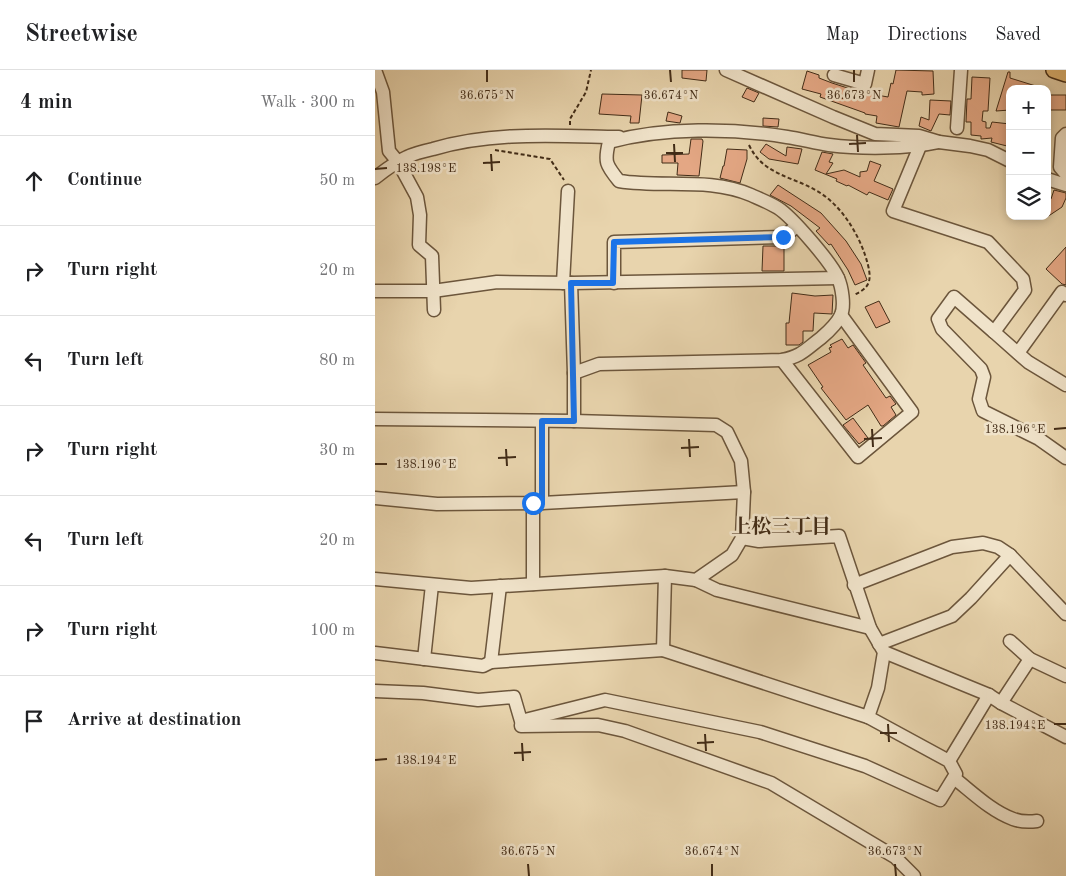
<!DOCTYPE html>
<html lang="en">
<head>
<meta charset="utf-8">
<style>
  :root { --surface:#fff; --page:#f6f6f6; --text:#202124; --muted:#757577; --line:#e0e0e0 }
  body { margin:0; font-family:"Old Standard TT","Noto Serif JP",serif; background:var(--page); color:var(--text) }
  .controls { position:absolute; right:15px; top:15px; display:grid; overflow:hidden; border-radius:10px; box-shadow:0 2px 8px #0003 }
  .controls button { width:45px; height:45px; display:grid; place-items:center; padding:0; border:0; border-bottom:1px solid var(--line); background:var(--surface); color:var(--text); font:25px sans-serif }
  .stop { position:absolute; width:15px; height:15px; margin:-11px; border:4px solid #1a73e8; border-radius:50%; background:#fff }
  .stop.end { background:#1a73e8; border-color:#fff; box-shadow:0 1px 5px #0008 }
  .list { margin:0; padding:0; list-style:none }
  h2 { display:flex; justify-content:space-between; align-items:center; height:65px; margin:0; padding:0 20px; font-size:21px }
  h2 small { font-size:16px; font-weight:400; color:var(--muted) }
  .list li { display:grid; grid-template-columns:32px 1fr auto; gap:15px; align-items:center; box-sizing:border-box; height:90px; padding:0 20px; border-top:1px solid var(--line) }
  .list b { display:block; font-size:19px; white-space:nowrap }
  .list em { font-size:16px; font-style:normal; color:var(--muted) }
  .icon { flex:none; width:28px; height:28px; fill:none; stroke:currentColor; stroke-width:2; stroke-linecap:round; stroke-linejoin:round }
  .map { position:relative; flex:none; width:691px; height:806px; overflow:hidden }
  header { display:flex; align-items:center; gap:30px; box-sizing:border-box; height:70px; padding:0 25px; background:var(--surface); border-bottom:1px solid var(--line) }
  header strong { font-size:24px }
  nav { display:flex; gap:28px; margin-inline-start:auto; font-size:18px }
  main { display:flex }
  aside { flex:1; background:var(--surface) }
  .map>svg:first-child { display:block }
  .building { fill:#e4a784; stroke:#422c17 }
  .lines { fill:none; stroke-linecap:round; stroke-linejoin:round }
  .minor-casing { stroke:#6c563c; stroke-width:15 }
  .major-casing { stroke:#422c17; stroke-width:18 }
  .path { stroke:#422c17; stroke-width:2; stroke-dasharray:4 2.5; stroke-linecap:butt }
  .minor { stroke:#f0e3ca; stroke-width:12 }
  .major { stroke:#e4ba76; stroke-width:15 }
  .route { stroke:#1a73e8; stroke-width:6 }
  .ticks { fill:none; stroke:#422c17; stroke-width:2 }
  .labels { text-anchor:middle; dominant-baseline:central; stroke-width:5; stroke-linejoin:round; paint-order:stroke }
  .neighbourhood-label { font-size:20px; font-weight:bold; fill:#422c17; stroke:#f0e3ca }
  .ticks-label { font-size:12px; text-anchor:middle; fill:#422c17; stroke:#f0e3ca; stroke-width:5; stroke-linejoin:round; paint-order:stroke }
</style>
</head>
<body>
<header>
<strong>Streetwise</strong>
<nav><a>Map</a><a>Directions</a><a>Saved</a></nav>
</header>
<main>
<aside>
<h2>4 min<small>Walk · 300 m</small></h2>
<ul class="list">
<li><svg class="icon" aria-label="ahead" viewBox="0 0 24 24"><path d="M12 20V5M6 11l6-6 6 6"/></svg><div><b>Continue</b></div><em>50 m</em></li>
<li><svg class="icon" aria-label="right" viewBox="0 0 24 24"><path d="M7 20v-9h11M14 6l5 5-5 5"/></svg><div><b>Turn right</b></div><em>20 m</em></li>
<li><svg class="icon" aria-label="left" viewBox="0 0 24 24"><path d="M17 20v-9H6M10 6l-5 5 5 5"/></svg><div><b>Turn left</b></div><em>80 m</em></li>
<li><svg class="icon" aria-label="right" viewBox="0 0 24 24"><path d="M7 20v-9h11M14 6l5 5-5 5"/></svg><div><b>Turn right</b></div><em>30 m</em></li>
<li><svg class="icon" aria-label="left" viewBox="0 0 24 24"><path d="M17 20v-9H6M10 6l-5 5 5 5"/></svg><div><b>Turn left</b></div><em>20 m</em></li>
<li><svg class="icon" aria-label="right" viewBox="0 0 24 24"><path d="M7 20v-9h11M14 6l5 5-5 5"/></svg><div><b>Turn right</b></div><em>100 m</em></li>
<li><svg class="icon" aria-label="arrive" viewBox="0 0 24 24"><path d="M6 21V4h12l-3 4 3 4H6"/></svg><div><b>Arrive at destination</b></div></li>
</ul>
</aside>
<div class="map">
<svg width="691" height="806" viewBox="0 0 691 806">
  <rect width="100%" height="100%" fill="#e8d4ad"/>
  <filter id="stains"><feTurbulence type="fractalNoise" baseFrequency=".004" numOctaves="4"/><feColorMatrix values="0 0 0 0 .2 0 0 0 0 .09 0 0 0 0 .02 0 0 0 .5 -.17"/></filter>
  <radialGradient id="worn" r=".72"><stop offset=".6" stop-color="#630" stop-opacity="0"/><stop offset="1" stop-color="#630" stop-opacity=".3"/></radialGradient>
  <g class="building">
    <polygon points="307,0 332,0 331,11 307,8"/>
    <polygon points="521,0 558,1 559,24 547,25 547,22 532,21 524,57 501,53 502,46 490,44 490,43 445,27 446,24 427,19 432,1 444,5 444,8 457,13 485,22 513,27 516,13 518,14"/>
    <polygon points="633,2 635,2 635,8 664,17 664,19 635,19 635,40 621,41"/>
    <polygon points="597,7 615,8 613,41 608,41 607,51 611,52 611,58 615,58 617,52 635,54 635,66 632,76 616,72 617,68 606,69 606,66 596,65 596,52 591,52 592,29 596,29"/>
    <polygon points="372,18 384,23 379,32 367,27"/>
    <polygon points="227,24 267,25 264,53 255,53 256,46 224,44"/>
    <rect x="672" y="25" width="19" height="15"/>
    <polygon points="555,30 576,31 575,45 564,44 556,61 544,56 546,47 554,50"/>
    <polygon points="293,42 307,46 305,53 291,51"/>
    <polygon points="388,48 404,49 403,57 388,56"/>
    <polygon points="316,69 327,69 328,71 324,106 302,105 303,93 287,93 287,85 314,84"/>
    <polygon points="391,74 411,86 412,77 427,79 423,94 394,89 385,82"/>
    <polygon points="352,79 372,80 372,89 365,113 345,108 348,96 349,96"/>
    <polygon points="447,82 458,84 454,92 458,93 451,104 469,100 485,107 485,102 492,101 495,91 506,95 499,111 518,119 513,130 494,122 492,125 473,115 472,116 461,111 462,109 440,100"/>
    <polygon points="403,115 446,143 471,171 486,194 492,210 480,215 473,200 456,174 454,175 441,161 445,158 416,136 395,125"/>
    <polygon points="679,120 691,123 691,128 687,137 672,147 672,125 676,129"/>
    <polygon points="388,176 409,176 409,201 387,201"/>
    <polygon points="691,177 691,215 687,214 671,199"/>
    <polygon points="417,223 440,226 458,225 457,244 439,243 438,261 428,261 428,272 424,275 411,275 411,253 414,253"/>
    <polygon points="504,231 515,252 501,258 490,237"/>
    <polygon points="467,269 473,278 478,275 491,293 488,295 511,328 515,326 521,334 516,337 521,345 508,356 506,356 493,335 471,350 446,318 448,317 433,295 456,282 454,278 457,277 455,275"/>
    <polygon points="478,348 493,368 484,374 468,355"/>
  </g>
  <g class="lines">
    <g class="minor-casing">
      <g id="minor">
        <polyline points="0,0 8,22 14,81 23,92 42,127 45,145 44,175 57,186 59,240"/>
        <polyline points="351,0 458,47 500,64 544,66 564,72 595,76 613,80 635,91"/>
        <polyline points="459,5 490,14 493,0"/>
        <polyline points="582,58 586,0"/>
        <polyline points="691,64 687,68 685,97 691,104"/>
        <polyline points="545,76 518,141 613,172 648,209 650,220 619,262 579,227 563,249 567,259 606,299 609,307 604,329 608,341 664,369 691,388"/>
        <path d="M 0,108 C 10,100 21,92 32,87 C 40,83 49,81 58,79 C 118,61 182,66 244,67"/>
        <polyline points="672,109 691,115"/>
        <polyline points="188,213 193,121"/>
        <polyline points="196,213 463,208"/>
        <polyline points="239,213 239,172 408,167 422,156"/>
        <polyline points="0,221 58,221 122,212 196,213 199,303 199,351"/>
        <polyline points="619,262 653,292 691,315"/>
        <polyline points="643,283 687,222 691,225"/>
        <polyline points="407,290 483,387 537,342 466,245"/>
        <path d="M 199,303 L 224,294 L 407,290 C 427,286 430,280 446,268 C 453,262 462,254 466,245 C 470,236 467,217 463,208 C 456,192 417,147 403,138 C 395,133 385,129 376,125 C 334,107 288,118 244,111 C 231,95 229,92 234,72 C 289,57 357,58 412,67 C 426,69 440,73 454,75 C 486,79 532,79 564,72"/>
        <polyline points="0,349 199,351 341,355 352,362 366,391 369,422 367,468 357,485 321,510 290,506 96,518 0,509"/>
        <polyline points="167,351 167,433"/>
        <polyline points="0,428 62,434 167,433 369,422"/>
        <polyline points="158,433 158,514"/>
        <polyline points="290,506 288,580 493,647"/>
        <polyline points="321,510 342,520 495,558"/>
        <polyline points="479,515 577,477 608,473 623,477 635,485"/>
        <polyline points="635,571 655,589"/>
        <polyline points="504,574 577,546 596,528 635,485 691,544"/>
        <polyline points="509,582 614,625 626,633"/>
        <polyline points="0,583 108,596 116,592 288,580"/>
        <polyline points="49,589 57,515"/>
        <polyline points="116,592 125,516"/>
        <polyline points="691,606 655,589 626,633 691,667"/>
        <polyline points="0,621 48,623 103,630 139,627 146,651 230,630 385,662 490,696 565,730 581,704 574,691 493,647 503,618 509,582 495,558 464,466 384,471 367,468"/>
        <polyline points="146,655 146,656 223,655 250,661 396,713 520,787 539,806"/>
        <polyline points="574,691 614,625"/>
        <path d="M 579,708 C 597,722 616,741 638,749 C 646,752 654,752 662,751"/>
      </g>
    </g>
    <g class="major-casing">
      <polyline id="major" points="679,0 691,4"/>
    </g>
    <g class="path">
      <polyline points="195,55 195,49 211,22 216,0"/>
      <path d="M 374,75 C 388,105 417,106 442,121 C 467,135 486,167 493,195 C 497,212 494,218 479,225"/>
      <polyline points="120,80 175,89 189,110"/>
    </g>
    <use href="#minor" class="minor"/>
    <use href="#major" class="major"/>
  </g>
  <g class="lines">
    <polyline class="route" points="158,433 167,433 167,351 199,351 196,213 238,213 239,172 408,167"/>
  </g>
  <path class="ticks" d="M 112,0 L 112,12M 295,0 L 296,12M 479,0 L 479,12M 482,65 L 483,82M 299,74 L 300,92M 474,74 L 491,73M 291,83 L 308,83M 116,84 L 117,101M 108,93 L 125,92M 0,99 L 12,98M 497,359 L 498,377M 679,359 L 691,358M 314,369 L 315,387M 489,369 L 507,368M 306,378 L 324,377M 131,379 L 132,396M 123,388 L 141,387M 0,394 L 12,394M 513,654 L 514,672M 679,654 L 691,654M 505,663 L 522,663M 330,664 L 331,681M 147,673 L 148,691M 322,673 L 339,672M 139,683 L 156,682M 0,690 L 12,689M 153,794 L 154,806M 337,794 L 337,806M 520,794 L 521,806"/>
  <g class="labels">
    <g class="neighbourhood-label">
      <text x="406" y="458">上松三丁目</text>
    </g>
  </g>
  <g class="ticks-label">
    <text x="112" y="29">36.675°N</text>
    <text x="296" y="29">36.674°N</text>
    <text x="479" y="29">36.673°N</text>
    <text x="51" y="102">138.198°E</text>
    <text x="640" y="363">138.196°E</text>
    <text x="51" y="398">138.196°E</text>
    <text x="640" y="659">138.194°E</text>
    <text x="51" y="694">138.194°E</text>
    <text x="153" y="785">36.675°N</text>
    <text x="337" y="785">36.674°N</text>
    <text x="520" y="785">36.673°N</text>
  </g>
  <rect width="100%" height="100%" filter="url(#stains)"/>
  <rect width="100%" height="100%" fill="url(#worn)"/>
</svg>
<div class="controls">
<button>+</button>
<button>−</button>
<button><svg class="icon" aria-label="layers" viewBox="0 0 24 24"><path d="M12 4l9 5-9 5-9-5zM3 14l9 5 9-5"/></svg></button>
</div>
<div class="stop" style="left:158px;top:433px"></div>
<div class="stop end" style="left:408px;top:167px"></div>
</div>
</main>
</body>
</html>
